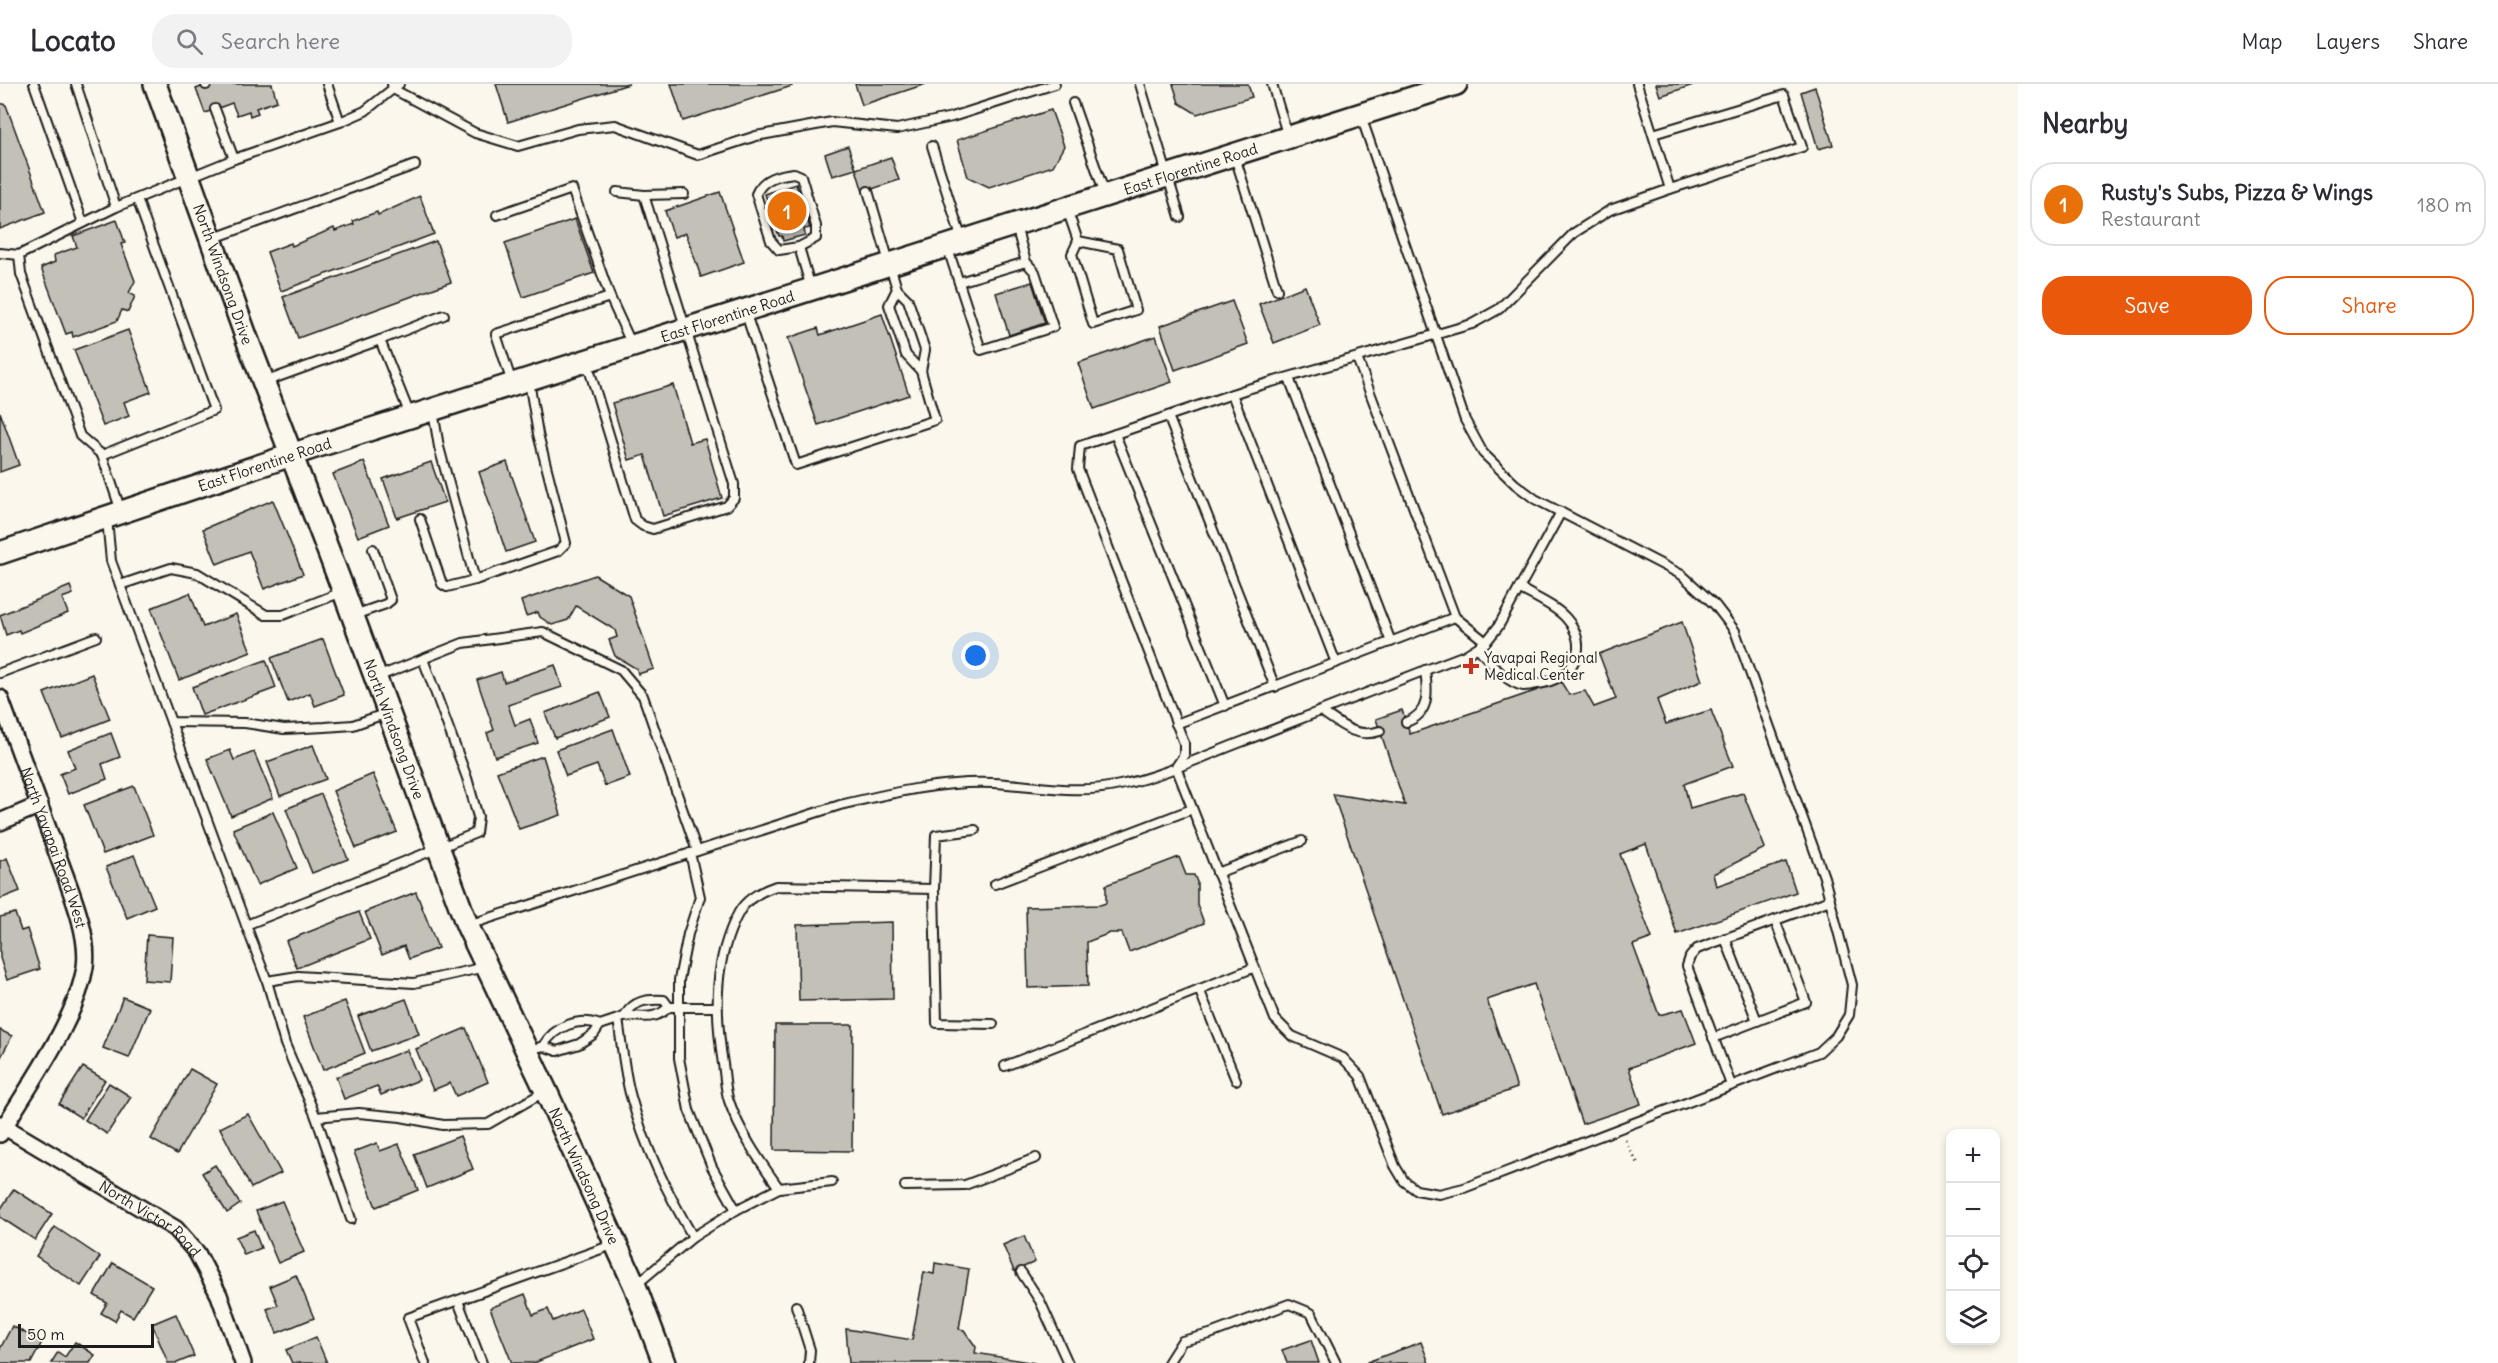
<!DOCTYPE html>
<html lang="en">
<head>
<meta charset="utf-8">
<style>
  :root { --surface:#fff; --page:#f2f2f3; --text:#2b2b33; --muted:#7c7c81; --line:#e1e1e2; --accent:#ea580c }
  body { margin:0; font-family:Delius,sans-serif; background:var(--page); color:var(--text) }
  .controls { position:absolute; right:18px; bottom:18px; display:grid; overflow:hidden; border-radius:12px; box-shadow:0 3px 9px #0003 }
  .controls button { width:54px; height:54px; display:grid; place-items:center; padding:0; border:0; border-bottom:2px solid var(--line); background:var(--surface); color:var(--text); font:30px sans-serif }
  .scale { position:absolute; left:18px; bottom:15px; width:136px; box-sizing:border-box; padding-left:6px; border:3px solid #1c1c1c; border-top:0; font-size:16px; line-height:21px; white-space:nowrap; color:#1c1c1c; -webkit-text-stroke:4px #fbf7ec; paint-order:stroke }
  .you { position:absolute; left:976px; top:572px; width:21px; height:21px; margin:-15px; border:4px solid #fff; border-radius:50%; background:#1a73e8; box-shadow:0 0 0 9px #1a73e833 }
  .badge { display:grid; place-items:center; width:39px; height:39px; border-radius:50%; background:var(--accent); color:#fff; font-size:20px; font-weight:700 }
  .pin { position:absolute; translate:-50% -50%; border:3px solid #fff; box-shadow:0 2px 6px #0006 }
  .list { margin:0; padding:0; list-style:none }
  h2 { display:flex; justify-content:space-between; align-items:center; height:78px; margin:0; padding:0 24px; font-size:26px }
  h2 small { font-size:20px; font-weight:400; color:var(--muted) }
  .list li { display:grid; grid-template-columns:39px 1fr auto; gap:18px; align-items:center; box-sizing:border-box; height:84px; margin:0 12px 12px; padding:0 12px; border:2px solid var(--line); border-radius:24px }
  .list b { display:block; font-size:22px; white-space:nowrap }
  .list p { margin:0; font-size:20px; white-space:nowrap; color:var(--muted) }
  .list em { font-size:20px; font-style:normal; color:var(--muted) }
  .actions { display:flex; gap:12px; padding:18px 24px }
  .actions a { flex:1; padding:14px 0; border:2px solid var(--accent); border-radius:24px; text-align:center; font-size:21px; color:var(--accent) }
  .actions .main { background:var(--accent); color:#fff }
  .icon { flex:none; width:33px; height:33px; fill:none; stroke:currentColor; stroke-width:2; stroke-linecap:round; stroke-linejoin:round }
  .map { position:relative; flex:none; width:2018px; height:1279px; overflow:hidden }
  header { display:flex; align-items:center; gap:36px; box-sizing:border-box; height:84px; padding:0 30px; background:var(--surface); border-bottom:2px solid var(--line) }
  header strong { font-size:28px }
  nav { display:flex; gap:33px; margin-inline-start:auto; font-size:21px }
  .search { width:420px; height:54px; background:var(--page); display:flex; align-items:center; gap:15px; box-sizing:border-box; padding:0 21px; border-radius:24px; color:var(--muted); font-size:22px }
  main { display:flex }
  aside { flex:1; background:var(--surface) }
  .map>svg:first-child { display:block }
  .building { fill:#c3c0b8; stroke:#1c1c1c; stroke-width:1.5 }
  .lines { fill:none; stroke-linecap:round; stroke-linejoin:round }
  .lane-casing { stroke:#1c1c1c; stroke-width:12 }
  .street-casing { stroke:#1c1c1c; stroke-width:20 }
  .secondary-casing { stroke:#1c1c1c; stroke-width:26 }
  .path { stroke:#1c1c1c; stroke-width:3; stroke-dasharray:1.5 4.5; stroke-linecap:butt }
  .lane { stroke:#fbf7ec; stroke-width:8 }
  .street { stroke:#fbf7ec; stroke-width:15 }
  .secondary { stroke:#fbf7ec; stroke-width:21 }
  .poi-dot { fill:#c8321e; stroke:#fbf7ec; stroke-width:2 }
  .labels { text-anchor:middle; dominant-baseline:central; stroke-width:5; stroke-linejoin:round; paint-order:stroke }
  .street-label { font-size:15px; fill:#1c1c1c; stroke:#fbf7ec }
  .poi-label { font-size:15px; fill:#1c1c1c; stroke:#fbf7ec; text-anchor:start }
</style>
</head>
<body>
<header>
<strong>Locato</strong>
<div class="search"><svg class="icon" aria-label="search" viewBox="0 0 24 24"><circle cx="10" cy="10" r="6"/><path d="M15 15l6 6"/></svg>Search here</div>
<nav><a>Map</a><a>Layers</a><a>Share</a></nav>
</header>
<main>
<div class="map">
<svg width="2018" height="1279" viewBox="0 0 2018 1279">
  <rect width="100%" height="100%" fill="#fbf7ec"/>
  <filter id="ink" filterUnits="userSpaceOnUse"><feTurbulence type="fractalNoise" baseFrequency=".0167" numOctaves="2"/><feDisplacementMap in="SourceGraphic" scale="12" xChannelSelector="R" yChannelSelector="G"/><feConvolveMatrix kernelMatrix="1 2 1 2 8 2 1 2 1" color-interpolation-filters="sRGB"/></filter>
  <g filter="url(#ink)">
    <g class="building">
      <polygon points="209,0 272,0 277,17 256,24 258,29 250,32 249,27 237,31 232,19 205,29 196,5"/>
      <polygon points="496,0 629,0 508,38"/>
      <polygon points="671,0 791,0 792,2 683,37"/>
      <polygon points="855,0 926,0 862,21"/>
      <polygon points="1173,0 1248,0 1252,13 1197,30 1179,19"/>
      <polygon points="1656,0 1696,0 1660,12"/>
      <polygon points="1815,3 1833,61 1818,65 1801,8"/>
      <polygon points="0,19 6,21 45,128 0,145"/>
      <polygon points="1051,26 1064,62 1053,82 989,103 968,93 957,56"/>
      <polygon points="848,62 856,85 832,92 825,70"/>
      <polygon points="891,73 899,96 863,108 856,85"/>
      <polygon points="796,100 810,144 804,145 805,151 783,157 782,152 779,152 765,110"/>
      <polygon points="720,108 744,178 701,193 686,149 674,153 665,127"/>
      <polygon points="420,112 434,150 281,207 267,168 291,159 292,162 334,144 335,147 354,140 353,137 377,128 378,131"/>
      <polygon points="575,135 594,189 523,213 505,159"/>
      <polygon points="117,136 125,159 121,160 135,197 129,209 135,212 128,228 122,226 117,237 73,253 72,248 66,250 41,184 55,178 54,171 77,163 73,152"/>
      <polygon points="436,157 451,198 298,254 283,213"/>
      <polygon points="1032,198 1045,239 1009,251 996,209"/>
      <polygon points="1305,202 1320,241 1274,259 1259,220"/>
      <polygon points="1232,217 1248,260 1175,286 1160,242"/>
      <polygon points="882,230 909,311 818,341 788,254 818,244 820,251"/>
      <polygon points="128,246 151,308 124,318 129,332 103,342 74,266"/>
      <polygon points="1156,252 1172,298 1094,325 1078,279"/>
      <polygon points="673,301 690,359 705,355 722,414 663,432 645,371 629,376 612,319"/>
      <polygon points="0,328 19,381 0,388"/>
      <polygon points="364,378 389,441 358,453 333,390"/>
      <polygon points="431,378 445,418 397,434 383,395"/>
      <polygon points="507,378 535,458 506,468 479,388"/>
      <polygon points="273,416 303,490 264,505 249,467 217,480 203,445"/>
      <polygon points="595,491 629,512 654,585 638,590 637,585 615,572 609,556 617,553 615,546 576,522 568,536 552,541 540,533 538,528 526,532 521,517"/>
      <polygon points="70,502 73,510 62,514 68,529 20,549 19,546 6,551 0,531"/>
      <polygon points="190,509 203,543 236,530 251,568 179,596 151,524"/>
      <polygon points="1682,538 1702,597 1657,616 1666,640 1711,626 1733,682 1684,700 1690,724 1743,709 1765,764 1713,790 1716,802 1786,778 1796,808 1677,850 1646,760 1620,770 1652,854 1633,861 1659,931 1683,925 1696,959 1629,984 1641,1020 1582,1040 1534,900 1487,916 1517,1004 1442,1030 1333,710 1405,721 1376,635 1402,626 1410,650 1561,598 1569,611 1585,607 1594,623 1616,615 1599,570"/>
      <polygon points="323,555 344,611 315,622 310,609 288,618 271,574"/>
      <polygon points="266,576 276,604 202,631 192,603"/>
      <polygon points="555,581 562,603 508,621 515,641 530,635 538,659 495,673 487,649 494,646 477,596 501,588 504,598"/>
      <polygon points="92,590 110,635 62,654 44,609"/>
      <polygon points="600,608 610,633 555,654 545,629"/>
      <polygon points="613,645 630,693 605,702 597,681 566,692 556,666"/>
      <polygon points="111,649 120,673 102,680 107,695 68,710 60,690 75,684 68,666"/>
      <polygon points="313,661 326,695 280,712 267,678"/>
      <polygon points="230,666 234,676 254,668 273,714 231,732 207,675"/>
      <polygon points="543,672 561,731 519,745 497,688"/>
      <polygon points="373,690 397,748 356,764 333,707"/>
      <polygon points="134,702 153,751 103,770 84,721"/>
      <polygon points="321,710 348,775 312,789 286,725"/>
      <polygon points="273,728 297,784 257,801 233,745"/>
      <polygon points="134,771 155,822 127,834 106,783"/>
      <polygon points="1179,773 1186,791 1194,791 1197,798 1197,820 1204,839 1129,868 1122,849 1110,849 1087,858 1088,902 1028,904 1026,823 1100,821 1106,819 1106,801"/>
      <polygon points="7,774 20,807 0,815 0,777"/>
      <polygon points="416,808 438,864 409,875 404,862 382,871 365,828"/>
      <polygon points="359,828 370,855 297,884 286,857"/>
      <polygon points="15,829 21,847 27,845 40,885 7,896 0,874 0,833"/>
      <polygon points="892,838 893,915 799,917 797,841"/>
      <polygon points="147,851 173,853 170,898 144,896"/>
      <polygon points="123,913 150,924 129,974 103,964"/>
      <polygon points="406,915 419,950 371,967 358,932"/>
      <polygon points="345,917 365,969 323,986 303,933"/>
      <polygon points="775,941 853,941 852,1067 774,1066"/>
      <polygon points="466,944 488,998 456,1012 450,999 433,1006 416,965"/>
      <polygon points="0,946 12,952 0,975"/>
      <polygon points="407,966 419,996 381,1011 377,1002 344,1015 336,993"/>
      <polygon points="83,983 105,996 81,1034 59,1020"/>
      <polygon points="190,985 217,1000 177,1070 151,1055"/>
      <polygon points="109,999 131,1013 107,1050 85,1036"/>
      <polygon points="248,1030 281,1089 251,1104 220,1044"/>
      <polygon points="460,1052 473,1085 427,1104 414,1070"/>
      <polygon points="377,1059 380,1067 399,1060 418,1106 376,1123 354,1068"/>
      <polygon points="215,1081 240,1120 227,1129 202,1089"/>
      <polygon points="14,1105 52,1130 35,1156 0,1133 0,1126"/>
      <polygon points="282,1117 304,1168 278,1179 256,1127"/>
      <polygon points="55,1143 100,1173 81,1202 36,1172"/>
      <polygon points="254,1146 261,1164 244,1171 236,1153"/>
      <polygon points="1024,1152 1035,1178 1014,1187 1003,1161"/>
      <polygon points="113,1179 152,1202 133,1233 121,1226 115,1237 101,1229 107,1219 94,1211"/>
      <polygon points="935,1179 969,1185 959,1245 964,1246 976,1263 975,1269 1035,1279 849,1279 846,1245 912,1256 924,1188 934,1190"/>
      <polygon points="296,1191 314,1234 277,1249 267,1225 278,1221 270,1202"/>
      <polygon points="525,1210 533,1231 548,1225 553,1237 581,1225 593,1255 534,1279 512,1279 490,1224"/>
      <polygon points="176,1230 194,1272 177,1279 168,1279 152,1240"/>
      <polygon points="12,1242 42,1258 31,1279 0,1279 0,1265"/>
      <polygon points="316,1253 327,1279 292,1279 286,1266"/>
      <polygon points="1311,1256 1319,1279 1287,1279 1282,1266"/>
      <polygon points="75,1258 95,1271 90,1279 51,1279 58,1268 65,1273"/>
      <polygon points="1421,1258 1429,1279 1367,1279 1367,1278"/>
    </g>
    <g class="lines">
      <g class="lane-casing">
        <g id="lane">
          <polyline points="34,0 83,139"/>
          <polyline points="76,0 116,123"/>
          <polyline points="206,0 206,1"/>
          <polyline points="327,0 340,38"/>
          <polyline points="392,0 393,5 475,49 518,62 578,45 615,41 698,71 756,52 832,38 897,45 952,33 1055,0"/>
          <polyline points="1140,0 1180,133"/>
          <polyline points="1272,0 1288,53"/>
          <polyline points="1637,0 1670,105 1802,63 1784,11 1653,50"/>
          <polyline points="1073,19 1105,110"/>
          <polyline points="215,25 234,75"/>
          <polyline points="1361,32 1465,336 1483,369 1515,400 1535,415 1682,491 1715,521 1735,547 1824,793 1852,901 1849,931 1836,952 1819,968 1464,1104 1439,1110 1416,1106 1404,1097 1395,1082 1360,992 1343,974 1292,952 1275,935 1176,683 1184,671 1184,659 1078,385 1080,362 1244,306 1472,240 1499,225 1574,149 1610,126 1670,105"/>
          <polyline points="932,62 962,156"/>
          <polyline points="1235,73 1277,206"/>
          <path d="M 794,89 L 801,92 L 816,142 L 816,154 L 799,163 L 779,166 L 771,157 L 756,110 C 763,94 778,91 794,89 Z"/>
          <polyline points="617,108 644,111 684,110"/>
          <polyline points="1067,125 1078,157 1072,170 1093,240 1136,226 1118,165 1078,157"/>
          <polyline points="497,131 572,105 610,213"/>
          <polyline points="214,154 415,81"/>
          <polyline points="947,162 981,266 1053,243 1035,188 1026,178 1016,142"/>
          <polyline points="799,163 811,204"/>
          <polyline points="0,169 19,171 116,123 234,75 340,38 365,27 399,0"/>
          <polyline points="19,171 21,190 80,352 102,371 121,427"/>
          <polyline points="959,198 1026,178"/>
          <polyline points="897,205 889,221 906,271 921,287"/>
          <polyline points="745,227 796,381 935,336 921,287 925,266 908,216 897,205 868,107"/>
          <polyline points="380,256 444,231"/>
          <polyline points="1357,274 1455,533"/>
          <polyline points="587,278 635,436 643,442 653,445 727,422 734,414 734,400 644,111"/>
          <polyline points="1289,294 1391,558"/>
          <polyline points="264,298 380,256 410,331"/>
          <polyline points="512,299 496,250 610,213 632,261"/>
          <polyline points="1232,310 1336,579"/>
          <polyline points="1168,332 1275,603"/>
          <polyline points="1115,350 1225,622"/>
          <polyline points="102,371 214,326 137,115"/>
          <polyline points="107,435 111,477 120,501 171,484 197,489 266,531 283,531 342,508"/>
          <polyline points="420,435 442,500 447,503 475,496 439,363 433,327"/>
          <polyline points="475,496 558,467 566,459 538,350 529,297"/>
          <polyline points="120,501 171,638 245,639 284,645 325,643 353,641 387,629"/>
          <polyline points="354,531 386,520 391,516 373,465"/>
          <path d="M 1478,564 C 1490,577 1504,598 1523,602 C 1527,602 1533,601 1537,600 C 1573,596 1592,563 1566,534 C 1554,521 1534,513 1519,504"/>
          <polyline points="0,589 96,553"/>
          <polyline points="377,593 463,559 543,548 621,586 643,612 697,767"/>
          <path d="M 1321,627 C 1340,640 1356,655 1380,647"/>
          <polyline points="171,638 246,841 476,749 478,733 467,694 423,575"/>
          <path d="M 1406,638 C 1430,630 1428,608 1425,586"/>
          <polyline points="1176,640 1455,533 1486,558"/>
          <polyline points="1217,789 1302,757"/>
          <polyline points="995,800 1192,725"/>
          <polyline points="934,805 936,751 975,746"/>
          <polyline points="246,841 267,897 298,892 414,899 485,883"/>
          <path d="M 468,841 L 840,721 C 891,709 941,697 993,699 C 1037,701 1074,711 1120,701 C 1162,692 1204,672 1244,657 C 1318,628 1391,599 1465,571 L 1486,558 L 1498,543 L 1561,428"/>
          <polyline points="1725,854 1757,937"/>
          <polyline points="267,897 285,960 316,1033 359,1029 401,1033 443,1041 488,1040 544,1008"/>
          <polyline points="1199,905 1236,996"/>
          <path d="M 625,932 C 633,916 648,915 664,916 L 669,923"/>
          <path d="M 618,935 C 636,927 650,941 669,923 L 717,923"/>
          <polyline points="1713,954 1806,918 1775,836"/>
          <path d="M 543,962 L 557,967 L 579,960 L 594,950 L 600,941 L 618,935 C 622,961 624,988 631,1013 C 645,1064 667,1108 693,1153"/>
          <path d="M 540,963 L 543,962 C 554,943 579,932 600,941"/>
          <polyline points="1005,982 1253,884"/>
          <polyline points="1731,1001 1687,882 1690,873 1697,865 1830,816"/>
          <polyline points="316,1033 351,1135"/>
          <polyline points="905,1102 965,1101 1036,1074"/>
          <path d="M 779,1104 C 759,1076 740,1049 729,1017 C 725,1006 725,992 723,980 C 715,928 713,876 739,828 C 747,814 761,807 776,802 L 934,805 L 937,939 L 993,940"/>
          <polyline points="736,1126 779,1104 832,1098"/>
          <polyline points="1021,1188 1040,1217 1068,1279"/>
          <polyline points="637,1200 693,1153 736,1126 712,1083 689,1026 679,974 679,896 688,850 700,813 690,769"/>
          <polyline points="458,1217 482,1279"/>
          <polyline points="796,1222 810,1266 809,1279"/>
          <polyline points="425,1279 408,1234 615,1160"/>
          <polyline points="1168,1279 1182,1257 1210,1250 1289,1220 1311,1229 1336,1279"/>
        </g>
      </g>
      <g class="street-casing">
        <g id="street">
          <path id="s1" d="M 0,614 C 19,666 38,717 57,769 C 68,801 90,849 85,883 C 76,938 28,1002 0,1050"/>
          <polyline points="0,738 40,721"/>
          <path id="s2" d="M 0,1040 L 176,1145 L 197,1169 L 219,1211 L 243,1279"/>
        </g>
      </g>
      <g class="secondary-casing">
        <g id="secondary">
          <path id="s3" d="M 155,0 L 247,255 L 344,508 L 467,841 L 546,1007 L 635,1202 L 664,1279"/>
          <path id="s4" d="M 0,469 L 312,364 L 1456,0"/>
        </g>
      </g>
      <polyline class="path" points="1625,1056 1638,1080"/>
      <use href="#lane" class="lane"/>
      <use href="#street" class="street"/>
      <use href="#secondary" class="secondary"/>
    </g>
  </g>
  <path class="poi-dot" d="M1468 573h6v6h6v6h-6v6h-6v-6h-6v-6h6z"/>
  <g class="labels">
    <g class="street-label">
      <text stroke="none"><textPath href="#s4" startOffset="1251">East Florentine Road</textPath></text>
      <text stroke="none"><textPath href="#s3" startOffset="202">North Windsong Drive</textPath></text>
      <text stroke="none"><textPath href="#s4" startOffset="765">East Florentine Road</textPath></text>
      <text stroke="none"><textPath href="#s4" startOffset="279">East Florentine Road</textPath></text>
      <text stroke="none"><textPath href="#s3" startOffset="688">North Windsong Drive</textPath></text>
      <text stroke="none"><textPath href="#s1" startOffset="159">North Yavapai Road West</textPath></text>
      <text stroke="none"><textPath href="#s3" startOffset="1174">North Windsong Drive</textPath></text>
      <text stroke="none"><textPath href="#s2" startOffset="178">North Victor Road</textPath></text>
    </g>
    <g class="poi-label">
      <text x="1484" y="573">Yavapai Regional<tspan x="1484" dy="17">Medical Center</tspan></text>
    </g>
  </g>
</svg>
<div class="controls">
<button>+</button>
<button>−</button>
<button><svg class="icon" aria-label="locate" viewBox="0 0 24 24"><circle cx="12" cy="12" r="6"/><path d="M12 2v4M12 18v4M2 12h4M18 12h4"/></svg></button>
<button><svg class="icon" aria-label="layers" viewBox="0 0 24 24"><path d="M12 4l9 5-9 5-9-5zM3 14l9 5 9-5"/></svg></button>
</div>
<div class="scale">50 m</div>
<div class="you"></div>
<div class="pin badge" style="left:787px;top:127px;background:#e8710a">1</div>
</div>
<aside>
<h2>Nearby<small></small></h2>
<ul class="list">
<li><span class="badge" style="background:#e8710a">1</span><div><b>Rusty's Subs, Pizza &amp; Wings</b><p>Restaurant</p></div><em>180 m</em></li>
</ul>
<div class="actions"><a class="main">Save</a><a>Share</a></div>
</aside>
</main>
</body>
</html>
